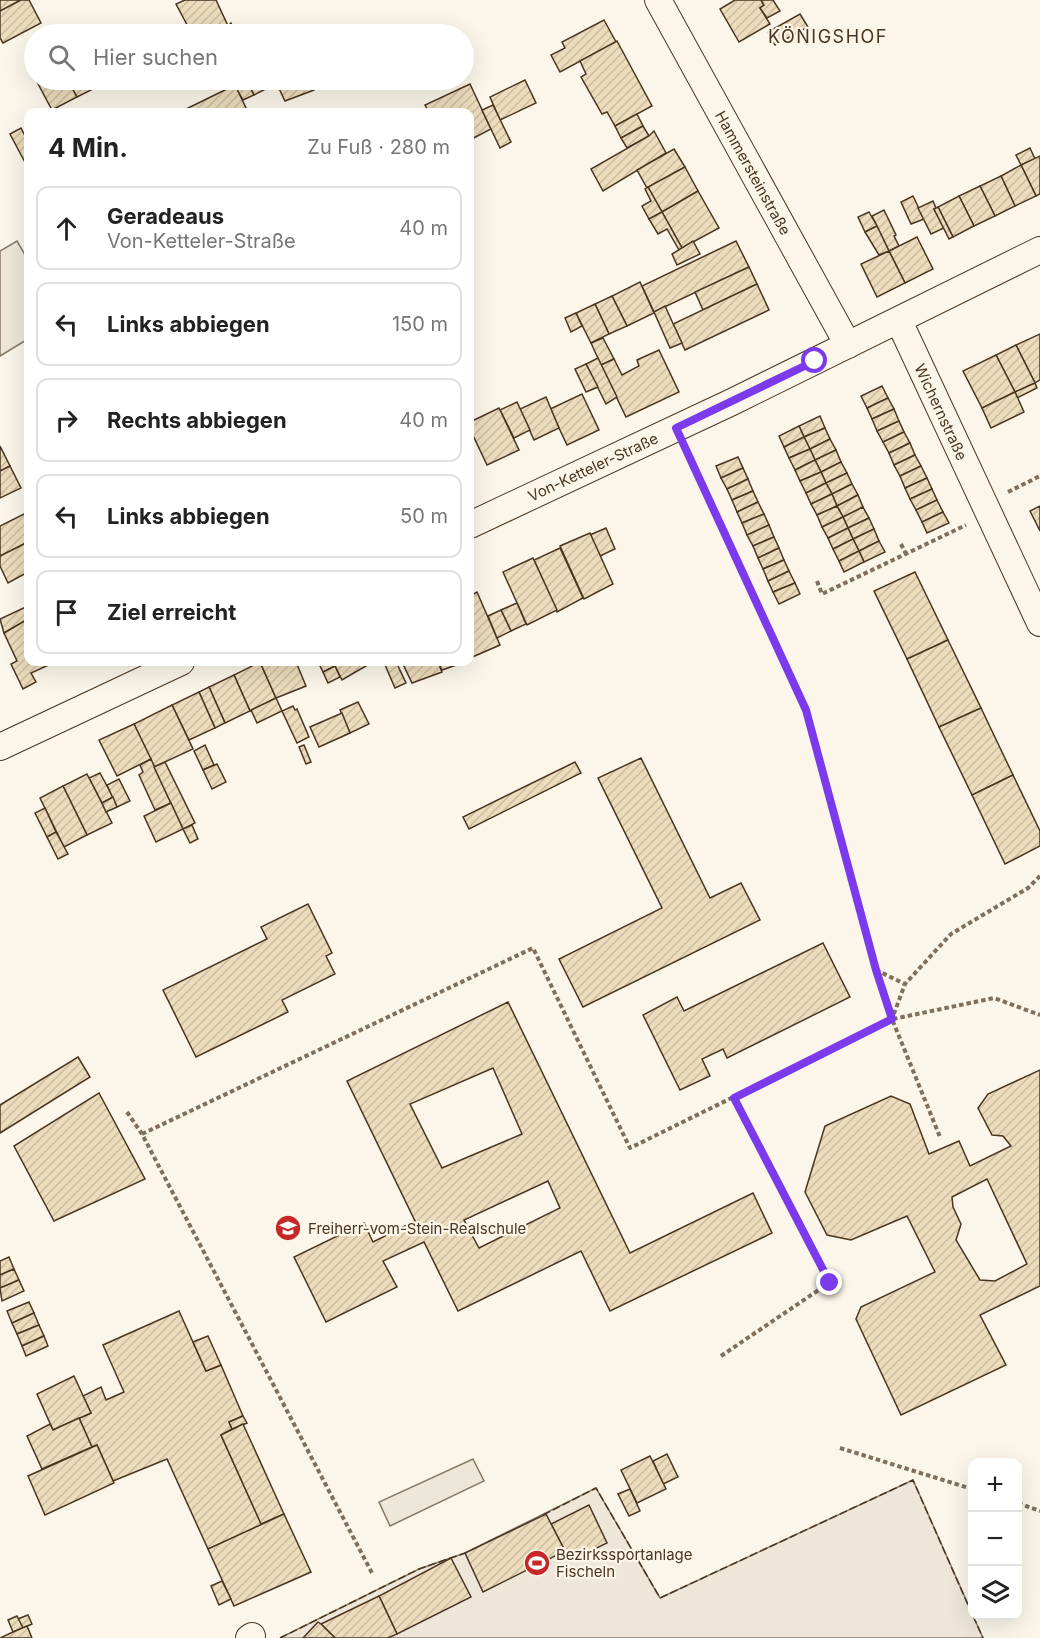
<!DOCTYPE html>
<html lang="de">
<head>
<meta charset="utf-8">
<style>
  :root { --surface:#fff; --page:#f2f2f2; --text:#222; --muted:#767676; --line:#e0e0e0 }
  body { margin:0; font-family:Inter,sans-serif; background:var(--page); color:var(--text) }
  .controls { position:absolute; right:18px; bottom:18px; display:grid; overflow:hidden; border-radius:12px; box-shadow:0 6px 24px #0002 }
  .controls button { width:54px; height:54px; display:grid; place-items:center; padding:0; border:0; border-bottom:2px solid var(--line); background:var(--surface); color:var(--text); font:30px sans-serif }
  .stop { position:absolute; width:18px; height:18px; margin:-14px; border:4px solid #7c3aed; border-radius:50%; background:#fff }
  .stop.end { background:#7c3aed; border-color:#fff; box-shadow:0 2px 6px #0008 }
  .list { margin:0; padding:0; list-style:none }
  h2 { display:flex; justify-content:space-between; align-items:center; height:78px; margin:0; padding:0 24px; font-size:26px }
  h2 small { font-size:20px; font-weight:400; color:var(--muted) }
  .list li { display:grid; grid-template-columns:39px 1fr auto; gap:18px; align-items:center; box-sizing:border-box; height:84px; margin:0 12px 12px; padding:0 12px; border:2px solid var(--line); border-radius:12px }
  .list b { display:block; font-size:22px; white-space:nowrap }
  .list p { margin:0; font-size:20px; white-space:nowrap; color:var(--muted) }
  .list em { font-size:20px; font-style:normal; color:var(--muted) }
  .icon { flex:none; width:33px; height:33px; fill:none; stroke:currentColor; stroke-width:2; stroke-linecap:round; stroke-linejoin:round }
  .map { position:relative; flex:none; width:1040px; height:1638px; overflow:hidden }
  .search { position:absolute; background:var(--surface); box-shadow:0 6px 24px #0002; left:24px; top:24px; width:450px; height:66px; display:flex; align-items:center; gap:15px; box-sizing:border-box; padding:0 21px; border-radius:33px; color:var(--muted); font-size:22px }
  .panel { position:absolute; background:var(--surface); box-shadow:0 6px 24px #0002; left:24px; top:108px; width:450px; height:558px; border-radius:12px }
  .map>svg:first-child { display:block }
  .grass { fill:#ede6d9; stroke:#887966; stroke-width:1.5 }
  .parking { fill:#ede7d9; stroke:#887966; stroke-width:1.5 }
  .building { fill:url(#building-hatch); stroke:#4a3520; stroke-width:1.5; fill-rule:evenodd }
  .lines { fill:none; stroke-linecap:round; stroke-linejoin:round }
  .street-casing { stroke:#4a3520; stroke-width:28 }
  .path { stroke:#7f6f5c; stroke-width:4; stroke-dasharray:4.5 3; stroke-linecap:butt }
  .street { stroke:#fbf6e9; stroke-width:26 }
  .fence { stroke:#4a3520; stroke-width:1.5; stroke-dasharray:8 3; stroke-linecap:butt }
  .route { stroke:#7c3aed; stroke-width:8 }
  .labels { text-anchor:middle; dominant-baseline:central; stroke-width:4.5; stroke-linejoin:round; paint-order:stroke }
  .street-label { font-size:15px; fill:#4a3520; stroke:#fbf6e9 }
  .poi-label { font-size:15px; fill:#4a3520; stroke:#fbf6e9; text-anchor:start }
  .quarter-label { font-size:18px; letter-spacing:1.5px; fill:#4a3520; stroke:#fbf6e9 }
</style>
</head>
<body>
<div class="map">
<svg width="1040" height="1638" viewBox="0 0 1040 1638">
  <defs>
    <pattern id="building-hatch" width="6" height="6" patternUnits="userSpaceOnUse" patternTransform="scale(1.5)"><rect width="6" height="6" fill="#ecdcbc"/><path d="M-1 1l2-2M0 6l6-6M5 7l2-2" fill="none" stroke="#ccbda1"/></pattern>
  </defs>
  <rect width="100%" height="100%" fill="#fbf6e9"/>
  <polygon class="grass" points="913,1480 983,1638 280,1638 419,1569 465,1553 596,1488 660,1598"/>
  <g class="parking">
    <polygon points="17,241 28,260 28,339 0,356 0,251"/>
    <polygon points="473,1459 484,1481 390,1526 379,1502"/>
  </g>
  <g class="building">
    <polygon points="0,0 21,0 0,11"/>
    <polygon points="21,0 29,0 41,23 3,43 0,38 0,11"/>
    <polygon points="185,0 216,0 228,26 212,34 192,34 176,4"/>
    <polygon points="735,0 761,0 764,5 760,8 770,24 739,42 720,9"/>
    <polygon points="761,0 773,0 780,11 767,18 760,8 764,5"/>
    <polygon points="800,14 808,27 775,45 768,32"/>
    <polygon points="604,20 616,42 560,72 551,55 565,48 562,42"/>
    <polygon points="231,23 236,34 212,34 228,26"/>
    <polygon points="617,41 652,106 615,126 607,112 602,114 581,77 586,74 580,61"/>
    <polygon points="36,80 68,80 77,97 52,110"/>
    <polygon points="68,80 98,80 101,85 77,97"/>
    <polygon points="231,80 247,80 254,95 243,100"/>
    <polygon points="247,80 262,80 266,89 254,95"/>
    <polygon points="275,80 329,80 313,88 314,90 285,101"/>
    <polygon points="525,80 536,103 500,120 490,97"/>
    <polygon points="470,84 491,129 470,140 470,112 429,112 425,105"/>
    <polygon points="235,85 248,112 183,112 182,111"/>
    <polygon points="493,105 511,142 500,148 482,110"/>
    <polygon points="637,114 643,126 621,138 615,126"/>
    <polygon points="643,126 649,136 627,148 621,138"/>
    <polygon points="21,128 28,142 28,168 10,134"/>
    <polygon points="654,131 666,153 603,191 591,169 649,136"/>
    <polygon points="1030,148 1035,159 1021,165 1016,155"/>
    <polygon points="674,149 685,167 647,188 637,170"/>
    <polygon points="1040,156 1040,194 1036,196 1021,165"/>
    <polygon points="1021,165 1036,196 1015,206 1001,176"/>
    <polygon points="685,167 698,191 662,212 648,187"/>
    <polygon points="1001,176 1015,206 995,216 980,186"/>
    <polygon points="980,186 995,216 974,226 959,196"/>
    <polygon points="648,187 662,212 649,219 642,206 651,201 645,189"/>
    <polygon points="698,191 719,228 682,248 662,212"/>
    <polygon points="913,196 924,219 911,224 901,202"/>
    <polygon points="959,196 974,226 953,237 938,207"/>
    <polygon points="933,201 936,208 934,209 944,228 931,234 918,208"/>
    <polygon points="938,207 953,237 949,239 934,209"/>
    <polygon points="884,210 896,235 894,236 899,246 889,251 872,216"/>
    <polygon points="662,212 682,248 679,250 667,229 658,234 649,219"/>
    <polygon points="869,212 877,226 865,232 858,217"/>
    <polygon points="877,226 889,251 879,255 865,232"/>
    <polygon points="917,237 933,269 905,283 889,251"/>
    <polygon points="693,241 700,254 677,265 672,254"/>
    <polygon points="736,241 749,267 654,312 642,286"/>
    <polygon points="889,251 905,283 877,297 861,264"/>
    <polygon points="749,267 757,284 703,310 695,292"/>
    <polygon points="640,282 654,313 627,326 612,296"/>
    <polygon points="757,284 769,310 685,350 673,324"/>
    <polygon points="612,296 627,326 609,334 595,304"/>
    <polygon points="595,304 609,334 591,343 576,313"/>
    <polygon points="665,306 682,343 670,348 654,312"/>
    <polygon points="576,313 582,326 571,332 565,318"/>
    <polygon points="1040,334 1040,380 1035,383 1016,345"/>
    <polygon points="603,338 614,359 601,365 591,343"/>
    <polygon points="1016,345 1035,383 1015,392 996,355"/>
    <polygon points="659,350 679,392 626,417 601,365 614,359 622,375 639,366 637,360"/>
    <polygon points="996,355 1015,392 982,408 963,371"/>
    <polygon points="598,358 617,397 606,404 586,364"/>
    <polygon points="586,364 598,387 586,392 575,369"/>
    <polygon points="1035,383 1037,388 1017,398 1015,392"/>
    <polygon points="882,386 888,398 867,408 861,396"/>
    <polygon points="1015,392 1024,412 991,428 982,408"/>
    <polygon points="582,394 599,430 567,445 550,409"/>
    <polygon points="546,397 559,428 534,440 520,409"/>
    <polygon points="888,398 894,409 872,419 867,408"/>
    <polygon points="517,402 530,430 514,438 500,410"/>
    <polygon points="499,408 519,450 487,465 470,429 470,422"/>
    <polygon points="894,409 899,421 877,431 872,419"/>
    <polygon points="820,416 825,428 804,437 799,426"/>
    <polygon points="899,421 904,432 883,442 877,431"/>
    <polygon points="799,426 804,437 784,447 779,436"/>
    <polygon points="825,428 830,439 810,449 804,437"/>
    <polygon points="904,432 910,443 889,453 883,442"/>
    <polygon points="804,437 810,449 789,458 784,447"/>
    <polygon points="830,439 836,450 815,460 810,449"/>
    <polygon points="910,443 915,455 894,465 889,453"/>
    <polygon points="0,446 10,466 0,471"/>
    <polygon points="810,449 815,460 795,470 789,458"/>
    <polygon points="836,450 841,462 821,472 815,460"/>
    <polygon points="915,455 921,466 900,476 894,465"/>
    <polygon points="738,457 743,468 721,478 716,466"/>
    <polygon points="815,460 821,472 800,481 795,470"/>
    <polygon points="841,462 847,473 826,483 821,472"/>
    <polygon points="10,466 21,488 0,498 0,471"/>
    <polygon points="921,466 927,478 905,488 900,476"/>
    <polygon points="743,468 748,479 727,489 721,478"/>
    <polygon points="821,472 826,483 806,493 800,481"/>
    <polygon points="847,473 852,484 832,494 826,483"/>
    <polygon points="927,478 932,489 910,499 905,488"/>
    <polygon points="748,479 753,491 732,500 727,489"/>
    <polygon points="826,483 832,494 811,504 806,493"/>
    <polygon points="852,484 858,495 837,506 832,494"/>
    <polygon points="932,489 937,500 916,510 910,499"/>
    <polygon points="753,491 758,502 737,512 732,500"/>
    <polygon points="832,494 837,506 817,515 811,504"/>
    <polygon points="858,495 863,507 843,517 837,506"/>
    <polygon points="937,500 943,512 922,522 916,510"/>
    <polygon points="758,502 764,514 742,523 737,512"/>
    <polygon points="837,506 843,517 822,527 817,515"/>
    <polygon points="1040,506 1040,531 1030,511"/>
    <polygon points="863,507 869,518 848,528 843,517"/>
    <polygon points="28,512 28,542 0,556 0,526"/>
    <polygon points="943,512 949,523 927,533 922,522"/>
    <polygon points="764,514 769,525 747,535 742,523"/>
    <polygon points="843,517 848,528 828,538 822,527"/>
    <polygon points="869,518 874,529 853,539 848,528"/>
    <polygon points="769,525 774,537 753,546 747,535"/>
    <polygon points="606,528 615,549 600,556 590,535"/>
    <polygon points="848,528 853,539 833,549 828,538"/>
    <polygon points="874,529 879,541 859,551 853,539"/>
    <polygon points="590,533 613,584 584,599 560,546"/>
    <polygon points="774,537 779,548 758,558 753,546"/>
    <polygon points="853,539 859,551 839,561 833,549"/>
    <polygon points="879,541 885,552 864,562 859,551"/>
    <polygon points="28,542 28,572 8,583 0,566 0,556"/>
    <polygon points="560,548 583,598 557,612 534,560"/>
    <polygon points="779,548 784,560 763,569 758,558"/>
    <polygon points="859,551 864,562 844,572 839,561"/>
    <polygon points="533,558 557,610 527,625 503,572"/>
    <polygon points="784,560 789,571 768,581 763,569"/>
    <polygon points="789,571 795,583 773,592 768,581"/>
    <polygon points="915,572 948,640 907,659 874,591"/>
    <polygon points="795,583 800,594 779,604 773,592"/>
    <polygon points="477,592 500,645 470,658 470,596"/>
    <polygon points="517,603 526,624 511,631 501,610"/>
    <polygon points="28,606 28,619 4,633 0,619"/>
    <polygon points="501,610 511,631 497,638 488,616"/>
    <polygon points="28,619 28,662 55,662 31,673 36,682 23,689 11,664 17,661 4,633"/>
    <polygon points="948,640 981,708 939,727 907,659"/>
    <polygon points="260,662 276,698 250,711 234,675"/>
    <polygon points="260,662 296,662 306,686 276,698"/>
    <polygon points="318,662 333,662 335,666 323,672"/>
    <polygon points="333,662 370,662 371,663 342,680"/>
    <polygon points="393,662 396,662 406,683 395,688 385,665"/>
    <polygon points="402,662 438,662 442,672 412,683"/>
    <polygon points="438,662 465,662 442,670"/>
    <polygon points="335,666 340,677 328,683 323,672"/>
    <polygon points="234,675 250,711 225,723 209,687"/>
    <polygon points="209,687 225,723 215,728 199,692"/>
    <polygon points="199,692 215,728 189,740 172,705"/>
    <polygon points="276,698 282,711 257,723 251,710"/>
    <polygon points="358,702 369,724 350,733 340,710"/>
    <polygon points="172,705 193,749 154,767 134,724"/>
    <polygon points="293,706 295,710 297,709 309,737 297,743 282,711"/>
    <polygon points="981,708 1013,775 972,795 939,727"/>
    <polygon points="342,713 350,733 319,747 310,727"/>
    <polygon points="134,724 151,759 117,776 99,740"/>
    <polygon points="205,745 214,765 203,770 194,751"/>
    <polygon points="304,745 311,762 306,764 299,747"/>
    <polygon points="641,758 710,898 741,883 760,920 583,1007 559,959 662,908 598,778"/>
    <polygon points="151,759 171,803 155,810 139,775 143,772 140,765"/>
    <polygon points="165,762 195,823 183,829 154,767"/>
    <polygon points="575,762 581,773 469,829 463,817"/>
    <polygon points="217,764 226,782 212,789 203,770"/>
    <polygon points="100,773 113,797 102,803 89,778"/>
    <polygon points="87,774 112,823 87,835 63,786"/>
    <polygon points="1013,775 1040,831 1040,846 1005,864 972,795"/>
    <polygon points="119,779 130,801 117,807 107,785"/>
    <polygon points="63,786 87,835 64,847 40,798"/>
    <polygon points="113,797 117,807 106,812 102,803"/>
    <polygon points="171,803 183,829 156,842 144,816"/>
    <polygon points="45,808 56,832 47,837 35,813"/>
    <polygon points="192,825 198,839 190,843 183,829"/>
    <polygon points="56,832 68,854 58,859 47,837"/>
    <polygon points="308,904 332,953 326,956 335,974 282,1000 288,1012 196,1057 163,990 267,939 261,927"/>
    <polygon points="823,943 850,997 727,1058 723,1049 702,1059 710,1076 680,1090 643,1015 677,997 684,1011"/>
    <path d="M 508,1002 L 630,1253 L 753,1193 L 772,1233 L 610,1311 L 581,1251 L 458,1311 L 424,1242 L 383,1261 L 397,1287 L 326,1322 L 294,1257 L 364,1223 L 373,1242 L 415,1221 L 347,1081 ZM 493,1068 L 522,1134 L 442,1168 L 410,1104 ZM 548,1181 L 560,1208 L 479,1248 L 464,1220 Z"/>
    <polygon points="78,1057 90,1077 0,1133 0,1105"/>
    <path d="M 1040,1070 L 1040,1286 L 980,1315 L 1006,1365 L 901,1415 L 856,1319 L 861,1307 L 935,1272 L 907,1216 L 851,1240 L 827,1235 L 805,1192 L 825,1126 L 891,1096 L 910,1104 L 929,1154 L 959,1141 L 970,1166 L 1011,1146 L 1003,1136 L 992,1135 L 978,1108 L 988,1094 ZM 987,1179 L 1027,1264 L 995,1281 L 980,1280 L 956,1240 L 961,1224 L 953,1207 L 952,1197 Z"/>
    <polygon points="99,1093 145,1179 54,1221 14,1146"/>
    <polygon points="9,1257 14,1269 0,1275 0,1261"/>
    <polygon points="14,1269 19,1280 0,1288 0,1275"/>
    <polygon points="19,1280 24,1291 2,1301 0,1288"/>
    <polygon points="29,1302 34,1313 12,1323 7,1311"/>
    <polygon points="179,1311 206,1371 221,1365 243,1416 229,1422 232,1429 221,1435 262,1525 208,1549 167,1459 113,1481 97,1445 92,1447 79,1418 91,1413 83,1396 101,1387 106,1400 124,1392 103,1345"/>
    <polygon points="34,1313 39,1325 17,1334 12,1323"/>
    <polygon points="39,1325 44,1336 22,1346 17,1334"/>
    <polygon points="44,1336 48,1346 26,1356 22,1346"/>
    <polygon points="208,1336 221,1365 206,1371 193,1342"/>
    <polygon points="74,1376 91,1413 53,1430 37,1394"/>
    <polygon points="243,1416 247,1423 232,1429 229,1422"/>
    <polygon points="79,1418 92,1447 42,1469 27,1436 50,1424 53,1430"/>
    <polygon points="243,1424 284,1514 261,1524 221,1435"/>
    <polygon points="97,1445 114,1483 45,1515 28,1476"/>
    <polygon points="667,1454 678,1477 663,1484 653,1461"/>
    <polygon points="650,1456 666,1489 637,1503 621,1470"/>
    <polygon points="630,1489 640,1511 629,1516 618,1494"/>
    <polygon points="589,1505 607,1543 570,1561 551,1524"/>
    <polygon points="284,1514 311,1572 234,1606 208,1549"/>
    <polygon points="546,1514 565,1551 483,1592 465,1553"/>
    <polygon points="451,1558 471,1597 397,1634 379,1596"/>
    <polygon points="222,1581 231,1599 219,1605 211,1586"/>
    <polygon points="379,1596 397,1634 388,1638 335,1638 321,1624"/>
    <polygon points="28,1615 32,1624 23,1628 18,1619"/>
    <polygon points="17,1616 23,1628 13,1632 8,1620"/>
    <polygon points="318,1622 321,1624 335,1638 303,1638"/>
    <polygon points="27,1626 32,1638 0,1638 13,1632"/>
  </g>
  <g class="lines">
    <g class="street-casing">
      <g id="street">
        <polyline points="658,0 848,345"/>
        <polyline points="899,321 1040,623"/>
        <polyline points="470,525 732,402 1040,250"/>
        <polyline points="0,747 181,662"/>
        <polyline points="249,1638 252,1636"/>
      </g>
    </g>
    <g class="path">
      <polyline points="687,450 806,710 876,970 905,984"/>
      <polyline points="1008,492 1040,476"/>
      <polyline points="901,544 906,554"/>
      <polyline points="817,581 822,594 966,525"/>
      <polyline points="876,971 892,1019 940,1137"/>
      <polyline points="893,1019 994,998 1040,1015"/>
      <polyline points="127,1112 142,1134 372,1573"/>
      <polyline points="142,1134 533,948 630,1148 892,1019 905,984 951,934 1028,888 1040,876"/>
      <polyline points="721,1356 829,1283 734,1098"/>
      <polyline points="840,1448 972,1489"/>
      <polyline points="1018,1503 1040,1511"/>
    </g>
    <use href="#street" class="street"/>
    <g class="fence">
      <polyline points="543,1515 596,1488 660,1598 913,1480 972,1614"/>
      <polyline points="973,1616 983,1638"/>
      <polyline points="280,1638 419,1569 468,1552"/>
    </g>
  </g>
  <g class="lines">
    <polyline class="route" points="815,361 676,428 806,710 876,970 892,1019 734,1098 830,1283"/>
  </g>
  <defs>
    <g id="school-disc" transform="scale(1.35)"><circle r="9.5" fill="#c62828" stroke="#fbf6e9"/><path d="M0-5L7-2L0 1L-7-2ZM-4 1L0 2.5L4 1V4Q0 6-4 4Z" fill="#fff"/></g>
    <g id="stadium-disc" transform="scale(1.35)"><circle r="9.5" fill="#c62828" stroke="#fbf6e9"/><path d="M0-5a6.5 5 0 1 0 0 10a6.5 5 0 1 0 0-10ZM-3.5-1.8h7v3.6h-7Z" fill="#fff"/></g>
  </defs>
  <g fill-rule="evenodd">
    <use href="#school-disc" x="288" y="1228"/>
    <use href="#stadium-disc" x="537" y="1563"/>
  </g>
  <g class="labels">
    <g class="street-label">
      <text transform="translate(753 173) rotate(61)">Hammersteinstraße</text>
      <text transform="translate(941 412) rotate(65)">Wichernstraße</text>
      <text transform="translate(593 467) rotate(-25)">Von-Ketteler-Straße</text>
    </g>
    <g class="poi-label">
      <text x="308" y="1228">Freiherr-vom-Stein-Realschule</text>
      <text x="556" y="1554">Bezirkssportanlage<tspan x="556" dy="17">Fischeln</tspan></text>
    </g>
    <g class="quarter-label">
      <text x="828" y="36">KÖNIGSHOF</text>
    </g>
  </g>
</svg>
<div class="controls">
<button>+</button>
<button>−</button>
<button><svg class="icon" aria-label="layers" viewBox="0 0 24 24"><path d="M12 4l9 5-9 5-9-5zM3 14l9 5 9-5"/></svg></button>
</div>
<div class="stop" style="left:815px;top:361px"></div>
<div class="stop end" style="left:830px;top:1283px"></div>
<div class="search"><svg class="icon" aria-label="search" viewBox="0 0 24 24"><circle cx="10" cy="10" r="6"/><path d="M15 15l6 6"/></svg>Hier suchen</div>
<section class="panel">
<h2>4 Min.<small>Zu Fuß · 280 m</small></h2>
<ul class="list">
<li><svg class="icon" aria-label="ahead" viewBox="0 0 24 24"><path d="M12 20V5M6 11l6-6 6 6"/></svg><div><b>Geradeaus</b><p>Von-Ketteler-Straße</p></div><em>40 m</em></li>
<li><svg class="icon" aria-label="left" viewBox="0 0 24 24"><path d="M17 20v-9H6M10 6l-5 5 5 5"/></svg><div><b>Links abbiegen</b></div><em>150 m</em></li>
<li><svg class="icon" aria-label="right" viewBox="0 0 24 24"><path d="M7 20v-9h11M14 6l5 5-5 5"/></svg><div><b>Rechts abbiegen</b></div><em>40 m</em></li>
<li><svg class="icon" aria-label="left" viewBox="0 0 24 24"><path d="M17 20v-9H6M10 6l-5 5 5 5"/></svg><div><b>Links abbiegen</b></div><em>50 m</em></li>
<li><svg class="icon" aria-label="arrive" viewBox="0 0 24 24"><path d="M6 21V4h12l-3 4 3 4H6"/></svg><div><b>Ziel erreicht</b></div></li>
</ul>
</section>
</div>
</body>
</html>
